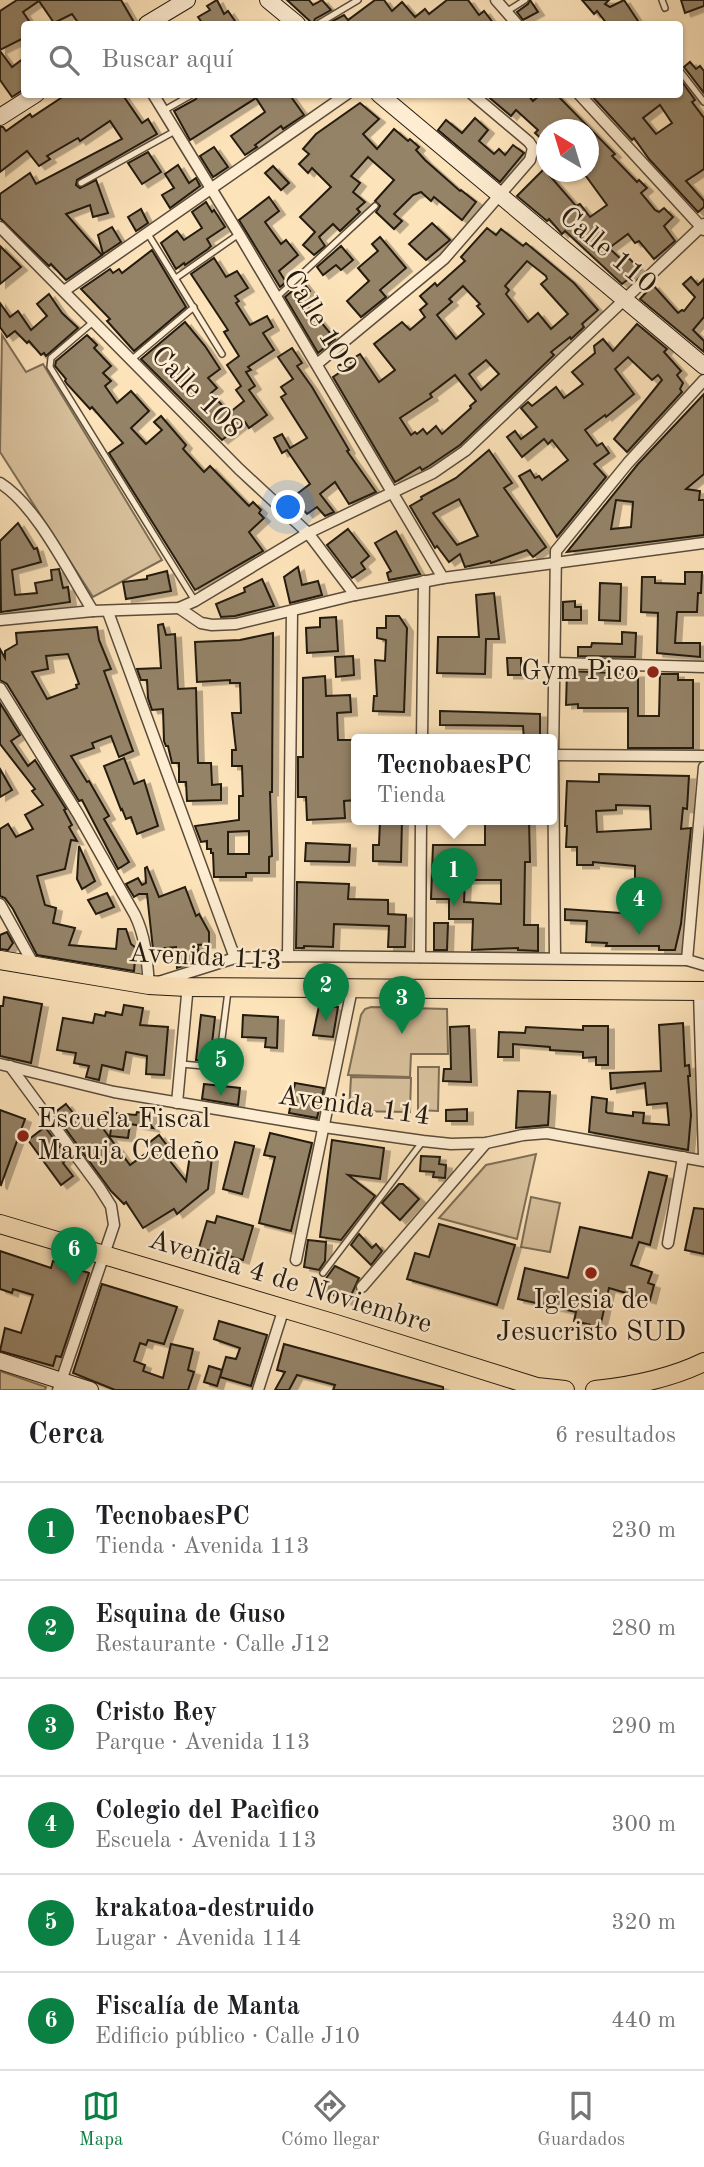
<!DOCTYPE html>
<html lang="es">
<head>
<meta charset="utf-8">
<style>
  :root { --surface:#fff; --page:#f2f2f2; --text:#202124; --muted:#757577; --line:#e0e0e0; --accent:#0b8043 }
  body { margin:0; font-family:"Old Standard TT",serif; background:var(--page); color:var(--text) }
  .compass { position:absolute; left:536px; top:119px; width:63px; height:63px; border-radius:50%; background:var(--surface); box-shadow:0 2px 5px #0004; rotate:322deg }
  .you { position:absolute; left:289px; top:508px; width:24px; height:24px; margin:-18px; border:5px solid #fff; border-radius:50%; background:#1a73e8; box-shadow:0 0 0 10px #1a73e833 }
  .badge { display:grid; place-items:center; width:46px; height:46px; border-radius:50%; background:var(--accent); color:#fff; font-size:23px; font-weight:700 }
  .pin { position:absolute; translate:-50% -58px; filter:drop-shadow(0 2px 4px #0008) }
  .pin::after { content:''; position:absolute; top:37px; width:24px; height:21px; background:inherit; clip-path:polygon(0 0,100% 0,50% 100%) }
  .popup { position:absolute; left:351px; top:734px; width:206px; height:91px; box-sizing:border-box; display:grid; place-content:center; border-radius:7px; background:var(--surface); filter:drop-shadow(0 2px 5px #0005); font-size:23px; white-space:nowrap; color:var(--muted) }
  .popup b { font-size:26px; color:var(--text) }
  .popup::after { content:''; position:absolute; left:50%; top:100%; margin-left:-14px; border:14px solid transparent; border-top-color:var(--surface) }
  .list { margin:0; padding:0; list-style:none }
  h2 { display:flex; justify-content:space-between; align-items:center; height:91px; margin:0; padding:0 28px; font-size:30px }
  h2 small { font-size:23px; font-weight:400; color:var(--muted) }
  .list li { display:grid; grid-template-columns:46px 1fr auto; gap:21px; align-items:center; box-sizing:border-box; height:98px; padding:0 28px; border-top:2px solid var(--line) }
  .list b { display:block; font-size:26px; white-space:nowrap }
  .list p { margin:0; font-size:23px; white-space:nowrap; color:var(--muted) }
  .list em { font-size:23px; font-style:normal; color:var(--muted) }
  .icon { flex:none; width:38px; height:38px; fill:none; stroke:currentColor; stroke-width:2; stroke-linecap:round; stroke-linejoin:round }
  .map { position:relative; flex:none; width:704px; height:1390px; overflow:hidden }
  .search { position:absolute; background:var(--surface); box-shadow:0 2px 5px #0004; left:21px; right:21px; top:21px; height:77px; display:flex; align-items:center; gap:18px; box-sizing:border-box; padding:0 24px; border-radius:7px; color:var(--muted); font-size:26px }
  .sheet { height:679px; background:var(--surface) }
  nav { display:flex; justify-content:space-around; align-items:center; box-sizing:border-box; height:98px; border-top:2px solid var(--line); background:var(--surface); font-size:19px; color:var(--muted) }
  nav a { display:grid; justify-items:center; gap:4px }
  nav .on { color:var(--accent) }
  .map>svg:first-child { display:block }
  .green { fill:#d8c19d; stroke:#7e6e56; stroke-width:2 }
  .building { fill:#958368; stroke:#241a0f; stroke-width:2; fill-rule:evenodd; filter:url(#shadow) }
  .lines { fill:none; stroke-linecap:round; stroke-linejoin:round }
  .lane-casing { stroke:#5a4c3a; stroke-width:8 }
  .street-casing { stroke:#5a4c3a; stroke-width:13 }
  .secondary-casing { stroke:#241a0f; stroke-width:18 }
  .primary-casing { stroke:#241a0f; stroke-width:20 }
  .lane { stroke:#feedd2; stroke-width:5 }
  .street { stroke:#feedd2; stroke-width:10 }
  .secondary { stroke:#feedd2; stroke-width:16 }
  .primary { stroke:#fde3ba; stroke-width:18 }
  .poi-dot { fill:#8f2418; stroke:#feedd2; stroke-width:2.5 }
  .labels { text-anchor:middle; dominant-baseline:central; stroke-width:5; stroke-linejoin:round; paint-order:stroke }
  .street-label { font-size:28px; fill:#241a0f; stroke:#feedd2 }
  .poi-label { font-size:28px; fill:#241a0f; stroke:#feedd2; text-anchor:end }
</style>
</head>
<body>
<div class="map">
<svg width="704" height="1390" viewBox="0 0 704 1390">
  <defs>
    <filter id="shadow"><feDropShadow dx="6" dy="3.5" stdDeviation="0" flood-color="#0004"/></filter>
  </defs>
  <rect width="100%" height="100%" fill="#fde3ba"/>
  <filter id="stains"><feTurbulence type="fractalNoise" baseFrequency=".00286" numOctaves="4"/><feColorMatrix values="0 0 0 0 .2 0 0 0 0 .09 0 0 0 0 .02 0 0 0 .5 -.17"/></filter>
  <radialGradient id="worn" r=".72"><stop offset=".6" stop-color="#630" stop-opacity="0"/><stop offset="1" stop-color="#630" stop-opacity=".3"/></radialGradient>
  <g class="green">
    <polygon points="2,335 26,372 43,364 162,560 93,597 0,452"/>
    <polygon points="371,1007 447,1009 448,1054 411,1054 410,1077 348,1075 361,1015 365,1009"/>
    <polygon points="418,1067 439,1067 438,1111 418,1110"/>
    <polygon points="351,1077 411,1078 410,1112 349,1111"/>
    <polygon points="536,1154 517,1239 439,1218 486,1165"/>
    <polygon points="531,1197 560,1203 550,1252 521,1247"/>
    <polygon points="0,1371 46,1387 45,1390 0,1390"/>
  </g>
  <g class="building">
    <polygon points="17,0 121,0 135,24 79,24 72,14 54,23 39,1 23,12 31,24 24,24 24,38 0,50 0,11"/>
    <polygon points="217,0 224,14 228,11 237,24 203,24 198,17 210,10 207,6"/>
    <polygon points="287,0 309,0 313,5 322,0 331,10 315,19 313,24"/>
    <polygon points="375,0 384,0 392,11 402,2 415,17 425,9 429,14 447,0 468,0 479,15 484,11 494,24 327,24 344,15 348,20"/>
    <polygon points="530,0 538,12 523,20 517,12 528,4"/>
    <polygon points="582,0 609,0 605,4 610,7 624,0 640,24 607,24 597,11 594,14"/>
    <polygon points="681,0 704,0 704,6 685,13"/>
    <polygon points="0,51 12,67 24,58 24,89 12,97 0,80"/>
    <polygon points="690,62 696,69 700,66 704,71 704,93 684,67"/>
    <path d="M 680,79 L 695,100 L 692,102 L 704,118 L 704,169 L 686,181 L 704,201 L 704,207 L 698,212 L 649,159 L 634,138 L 632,140 L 590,94 L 680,94 ZM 660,105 L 672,123 L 656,134 L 643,118 Z"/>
    <polygon points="67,94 122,94 142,123 148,119 157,134 77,180 76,185 80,188 96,180 108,213 93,217 90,205 66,214 102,255 66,280 51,264 49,266 0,218 0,194 30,173 36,184 122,139 110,121 80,141 78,138 47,156 50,159 39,166 27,151 0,172 0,127 3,127 6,131 30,114 32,117"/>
    <polygon points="198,94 289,94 304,115 283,129 281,126 255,145 257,147 245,155 231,136 265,112 256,98 190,140 174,111 196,99"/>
    <polygon points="485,94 527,94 533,101 541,94 556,94 615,154 612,156 637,182 639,180 647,188 641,193 655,210 659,212 664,208 673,217 664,226 675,241 654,259 639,241 635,243 628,234 609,248 624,262 629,258 640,270 622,284 565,231 562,234 549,219 547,221 517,196 544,169 576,206 580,204 590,217 607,205 583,172 589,172 589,130 547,130 547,144 535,133 538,130 516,110 511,116"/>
    <polygon points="360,103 379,119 363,134 377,149 394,129 408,141 410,139 419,147 416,150 425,160 460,191 461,190 476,202 462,220 434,197 431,201 421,192 413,195 394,214 402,221 394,229 376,212 380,206 375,201 394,180 368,157 351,176 360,183 353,192 365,202 357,209 360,212 340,231 333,224 319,237 325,246 314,255 303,245 315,232 300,217 331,187 312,168 308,173 299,164 309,154 303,149 316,134"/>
    <polygon points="475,118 488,130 479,141 494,154 499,149 505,155 513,145 524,153 500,182 438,130 446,120 462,133"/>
    <polygon points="214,147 228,167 213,177 200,156"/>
    <polygon points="148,152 161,172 142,184 128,163"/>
    <polygon points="178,165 189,183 196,178 200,186 170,208 162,195 174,188 165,174"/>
    <polygon points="273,166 289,183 281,190 265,173"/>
    <polygon points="269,197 279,211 265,222 281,244 286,240 298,255 279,271 286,282 280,287 239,220"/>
    <polygon points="206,202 212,212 214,210 225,227 207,239 211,246 208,249 185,265 184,263 176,269 161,243 177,231 184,240 202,228 192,212"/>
    <polygon points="141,209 148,223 136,231 128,217"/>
    <polygon points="432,223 450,240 426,260 409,244"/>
    <polygon points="112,227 121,242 103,254 98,235"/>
    <path d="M 487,228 L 496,235 L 501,229 L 523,246 L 526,243 L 574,283 L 598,310 L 582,324 L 584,327 L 571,339 L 570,337 L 551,352 L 554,355 L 460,445 L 429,466 L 422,470 L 420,467 L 395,482 L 333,377 L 352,364 L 349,361 L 360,354 L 379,382 L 395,370 L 374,344 L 402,322 L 410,330 L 425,317 L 420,310 L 427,304 L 420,296 L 435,283 L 437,286 L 465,261 L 461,257 ZM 527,261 L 546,276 L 547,279 L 541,284 L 568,314 L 551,329 L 538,313 L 528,322 L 506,294 L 509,290 L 505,286 ZM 463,286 L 480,304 L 477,306 L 484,314 L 456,339 L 437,315 L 452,302 L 449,299 ZM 486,360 L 499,374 L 481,390 L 469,374 ZM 455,375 L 476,401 L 470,406 L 471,408 L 442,434 L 436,426 L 427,434 L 423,429 L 417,434 L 415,432 L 411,435 L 400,418 L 432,397 L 430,394 Z"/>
    <polygon points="380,237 406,268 380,290 386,297 361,317 347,301 369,281 358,268 378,251 372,244"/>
    <polygon points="0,246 21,267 0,284"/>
    <polygon points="341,246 353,260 341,270 336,265 323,275 317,267"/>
    <polygon points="152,250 186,307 134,351 107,321 110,319 81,289 110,269 113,273 119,269 122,273"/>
    <polygon points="214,258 226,277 237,271 248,288 235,296 239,301 236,303 250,325 267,316 273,327 263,333 274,350 248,367 251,370 246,372 255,386 249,390 267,415 249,428 245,422 222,440 141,359 185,322 205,346 220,369 208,378 217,388 211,393 229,413 244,401 236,390 241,386 227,365 239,356 224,332 228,330 191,274"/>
    <polygon points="691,277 698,285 704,279 704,317 693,330 704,341 704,352 640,299 653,285 678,313 682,310 684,311 695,297 683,284"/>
    <polygon points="303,282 310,291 301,298 335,339 318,353 285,297"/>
    <polygon points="49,294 62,313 78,328 46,356 44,353 41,355 29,341 27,343 15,331 7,337 0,327 0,303 10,317 18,311 31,330 47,316 37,304"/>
    <polygon points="637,324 667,349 664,352 681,371 677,375 683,383 680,389 682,392 627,452 614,439 662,380 658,375 652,380 628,357 615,369 634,394 606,417 605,415 585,430 597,446 602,443 609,453 594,464 606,477 557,537 519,476 530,470 535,478 539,476 542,480 568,460 552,440 548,444 544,439 522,457 507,437 515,431 521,439 537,427 521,408 528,402 532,406 556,387 564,398 583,384 572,372 595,353 594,346 603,339 613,351"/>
    <polygon points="87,335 97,345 94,348 111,366 103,373 111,381 105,386 117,403 131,391 149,411 131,428 146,444 162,430 154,422 161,416 186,445 183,449 204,472 210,466 249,506 253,502 261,510 259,513 264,518 249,532 263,551 195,590 109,453 123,443 92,407 90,409 67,384 65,381 66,379 55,366 56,361"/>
    <polygon points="292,348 302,363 297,366 312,387 349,450 347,451 376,492 349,504 335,482 320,494 334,512 325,516 317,507 307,514 293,497 310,484 287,450 282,453 274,438 282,434 290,448 307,438 281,397 286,394 281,387 293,379 278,357"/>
    <path d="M 704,394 L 704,474 L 686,489 L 700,491 L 699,500 L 704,500 L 704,535 L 567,552 L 638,464 ZM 616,500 L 633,502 L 631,527 L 611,529 Z"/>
    <path d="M 489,450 L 512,483 L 504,488 L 546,547 L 533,557 L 527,550 L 491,563 L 490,561 L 465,567 L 460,554 L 449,562 L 437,546 L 435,548 L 410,506 L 422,499 L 421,497 L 456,478 ZM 459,499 L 478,536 L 457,545 L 433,513 Z"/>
    <polygon points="18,523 34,549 37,548 41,562 12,570 15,595 37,593 35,583 52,580 51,570 59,569 63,588 68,587 70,602 1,612 0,541"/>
    <polygon points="348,529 369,556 361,563 365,569 352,578 327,545"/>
    <polygon points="396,531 420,574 389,580 387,573 391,571 375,543"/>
    <polygon points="298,567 302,585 318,581 322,595 290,603 284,577"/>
    <polygon points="167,571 171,591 126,599 123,582 147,579 147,576"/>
    <polygon points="685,572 702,572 701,593 698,593 697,612 677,612 675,643 700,643 700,657 657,653 658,613 641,612 642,577 655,577 655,583 685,584"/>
    <polygon points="262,579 274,606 235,616 221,617 216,604 245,592 244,588"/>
    <polygon points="600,583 621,584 620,621 599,620"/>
    <polygon points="494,593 499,639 486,639 485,674 437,673 438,637 479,637 476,595"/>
    <polygon points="575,601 575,607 581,607 581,620 563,620 563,602"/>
    <polygon points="386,616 399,616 407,628 404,712 373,711 374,696 377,696 375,660 385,661 386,640 377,638 377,628 386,628"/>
    <polygon points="336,617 338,651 307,653 306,628 320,627 320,618"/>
    <polygon points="163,624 166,635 175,634 178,689 196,688 198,763 211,763 212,785 221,784 221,800 187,801 186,782 179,782 179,763 172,763 168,746 166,746 164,741 163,709 152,710 148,698 147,680 141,680 137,669 161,668 158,625"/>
    <path d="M 97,627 L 99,640 L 111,669 L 104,671 L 133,751 L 119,757 L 111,736 L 92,743 L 94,748 L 71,756 L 87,782 L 89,781 L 109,816 L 104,819 L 129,862 L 118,869 L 82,800 L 79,801 L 7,684 L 0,680 L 0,649 L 5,658 L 5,651 L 17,644 L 16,633 ZM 68,654 L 79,684 L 76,685 L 77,688 L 47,699 L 32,672 L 48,669 L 46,656 Z"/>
    <polygon points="622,632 636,633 635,657 578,656 578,647 591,647 592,643 622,644"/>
    <path d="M 273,633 L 272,792 L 270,792 L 272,856 L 269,857 L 269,873 L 246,873 L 246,877 L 214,877 L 213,853 L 211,853 L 211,849 L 207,849 L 207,841 L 201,842 L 195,826 L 239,820 L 239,796 L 243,796 L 242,766 L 232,766 L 232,750 L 236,750 L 232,713 L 241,713 L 240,683 L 230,683 L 230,680 L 197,682 L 195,642 L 240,640 ZM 249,831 L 249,854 L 228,854 L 228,832 Z"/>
    <polygon points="353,656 354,675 336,677 335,657"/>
    <polygon points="507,658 521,658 521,675 508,675"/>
    <polygon points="567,671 638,674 638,716 659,716 660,674 678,674 678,680 693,680 693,748 628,748 628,708 578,708 578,704 566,705"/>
    <polygon points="325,676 326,696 350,695 351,712 337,713 338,740 356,740 356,800 344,801 345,818 307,820 306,797 298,797 298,757 303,757 303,678"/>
    <polygon points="0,703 20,735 11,741 28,766 35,760 66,809 64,810 72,825 69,827 77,841 71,840 65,869 37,876 45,905 56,908 53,923 75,928 69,945 116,949 118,929 126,929 131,944 136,948 134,971 37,955 13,909 5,898 0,896 0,829 8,824 16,837 33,829 25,815 43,805 32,791 35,789 0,744"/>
    <polygon points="440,711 540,714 540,740 524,740 523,726 440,725"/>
    <polygon points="124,758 134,784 144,780 158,826 137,834 131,817 126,819 122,809 121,810 104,766"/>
    <polygon points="0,769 12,790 0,797"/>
    <path d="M 599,774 L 689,776 L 687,809 L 683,808 L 681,829 L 691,828 L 681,924 L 675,950 L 659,950 L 659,946 L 606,946 L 607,943 L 586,942 L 587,921 L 565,920 L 565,909 L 635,914 L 635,866 L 593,862 L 593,865 L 577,865 L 577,847 L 566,847 L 567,826 L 565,826 L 567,781 L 599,782 ZM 616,805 L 650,806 L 651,829 L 597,832 L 596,811 L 616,810 Z"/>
    <polygon points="380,820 402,820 401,862 373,861 373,845 379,845"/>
    <path d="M 485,820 L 529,820 L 530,862 L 525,862 L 524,925 L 538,925 L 538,951 L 518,950 L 518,948 L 472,950 L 473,919 L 449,919 L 449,899 L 431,899 L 433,845 L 485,845 ZM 465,880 L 501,880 L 501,904 L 464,902 Z"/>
    <polygon points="306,843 350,845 349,862 305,861"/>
    <polygon points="79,846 95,881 82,889 77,879"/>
    <polygon points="147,867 159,897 185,887 196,916 199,914 209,932 209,944 198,945 199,961 177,968 176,947 153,949 147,894 139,894 134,897 126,884 138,878 142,885 146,883 145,868"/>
    <polygon points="297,882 349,884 348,899 388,900 388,914 406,915 405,947 388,947 389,926 334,924 333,947 304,946 304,948 296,948"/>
    <polygon points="107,893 114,907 96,914 88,900"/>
    <polygon points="434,923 448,923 447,950 434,950"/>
    <polygon points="7,932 13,943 8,950 0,949 0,935"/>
    <polygon points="4,997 42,1004 31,1063 0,1056 0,1006 3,1006"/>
    <polygon points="124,1005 143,1008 140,1025 168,1027 164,1075 146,1074 147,1056 126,1052 123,1070 102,1065 99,1080 86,1077 89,1066 74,1063 76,1053 57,1050 63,1018 93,1023 95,1014 105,1016 106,1012 122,1015"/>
    <polygon points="319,1006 338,1007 333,1037 313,1035"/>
    <polygon points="201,1015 215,1017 210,1061 196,1060"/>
    <polygon points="243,1015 278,1017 277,1048 265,1047 266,1038 242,1037"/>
    <polygon points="683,1023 685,1066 689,1065 690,1076 688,1076 691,1115 688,1150 589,1132 592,1097 607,1099 606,1112 608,1113 633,1116 633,1112 644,1113 643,1123 669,1125 667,1103 647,1105 645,1083 611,1089 610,1073 661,1071 659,1025"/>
    <polygon points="469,1026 471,1082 443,1081 444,1069 451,1069 450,1027"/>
    <polygon points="583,1026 608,1026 608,1065 596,1065 596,1057 583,1058 583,1052 550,1050 550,1047 513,1044 513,1057 498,1057 499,1032 525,1033 526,1027 583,1030"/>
    <polygon points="295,1083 324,1088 317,1118 289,1113"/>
    <polygon points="204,1084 240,1088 238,1105 202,1099"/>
    <polygon points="518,1091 550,1092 548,1125 516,1128"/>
    <polygon points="66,1104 82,1124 93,1115 130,1165 149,1151 145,1146 159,1135 172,1152 166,1156 186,1181 190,1155 212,1158 208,1189 177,1214 174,1209 143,1228 126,1202 124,1204 111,1191 54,1113"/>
    <polygon points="467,1109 467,1121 446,1121 446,1110"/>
    <polygon points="0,1110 25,1119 1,1185 0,1184"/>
    <polygon points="103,1112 136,1115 137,1112 152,1114 150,1124 153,1128 130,1124 128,1138 110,1136 112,1121 102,1120"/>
    <polygon points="45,1127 68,1158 63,1163 73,1176 61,1185 28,1140"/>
    <polygon points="270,1133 312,1143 291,1231 259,1223 275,1157 264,1155"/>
    <polygon points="332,1140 384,1148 380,1179 348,1175 375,1196 341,1240 320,1237"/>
    <polygon points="235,1142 254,1146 242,1194 223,1189"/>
    <polygon points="421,1156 440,1157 439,1164 446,1165 445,1178 433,1177 434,1172 420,1171"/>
    <polygon points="649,1172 667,1176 650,1245 639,1242 631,1265 652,1272 648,1283 654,1285 650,1300 609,1288 600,1327 574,1321 576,1312 518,1299 525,1268 568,1278 580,1227 632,1238"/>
    <polygon points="399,1184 403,1184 419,1199 400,1220 382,1203"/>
    <polygon points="694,1208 704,1209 704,1254 685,1250"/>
    <polygon points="217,1216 253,1226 243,1260 199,1248 207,1221 215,1223"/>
    <polygon points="439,1224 515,1245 497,1305 407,1279 415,1253 429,1257"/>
    <polygon points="359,1234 372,1248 376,1244 382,1251 371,1265 351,1245"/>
    <polygon points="308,1240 326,1242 325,1261 319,1270 304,1267"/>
    <polygon points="0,1251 51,1268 53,1261 89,1273 61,1357 56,1356 53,1366 0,1351 5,1328 21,1333 33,1295 13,1289 12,1293 0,1289"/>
    <polygon points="335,1266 359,1278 348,1302 319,1288"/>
    <polygon points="102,1284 177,1307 164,1344 148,1340 146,1345 140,1343 134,1361 145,1365 143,1371 163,1378 171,1344 193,1349 188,1370 194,1372 188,1390 115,1390 73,1373"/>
    <polygon points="219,1321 267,1335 251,1386 220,1377 226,1357 236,1359 240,1348 214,1339"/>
    <polygon points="284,1344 443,1387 443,1390 333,1390 335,1385 297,1375 289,1390 275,1390 285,1372 277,1370"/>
    <polygon points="209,1366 222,1370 217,1386 204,1382"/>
  </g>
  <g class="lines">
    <g class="lane-casing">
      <g id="lane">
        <polyline points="662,0 665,8"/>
        <polyline points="506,12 525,0"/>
        <polyline points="318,24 358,0"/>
        <polyline points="680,71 704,102"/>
        <polyline points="163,111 193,94"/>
        <polyline points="81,183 175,131"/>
        <polyline points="148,234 222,354"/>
        <polyline points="176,278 239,234"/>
        <polyline points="277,297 375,206"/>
        <polyline points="93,322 51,358 50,367 195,601"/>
        <polyline points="131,360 194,307"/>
        <polyline points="181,1064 215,1067 219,1062 228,991"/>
        <polyline points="323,1273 423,1141"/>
      </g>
    </g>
    <g class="street-casing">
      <g id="street">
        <polyline points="496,0 517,24"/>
        <polyline points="153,94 239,234 443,578"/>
        <polyline points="579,94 704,230"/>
        <polyline points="0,227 239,469 308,533 355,595"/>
        <polyline points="64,291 347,94"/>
        <polyline points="317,364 444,259 530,160 533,148 529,142 472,94"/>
        <path d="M 0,483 C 37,506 69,573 93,611"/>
        <polyline points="179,608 201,623 212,625 236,624 355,595 443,578 704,543"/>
        <polyline points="108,612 235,958"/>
        <polyline points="0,620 93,611 179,608 195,601 308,533 433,473 465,451 704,224"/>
        <polyline points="555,663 704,667"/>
        <path d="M 0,688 L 78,814 L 135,915 C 146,938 147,960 149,985 L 235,958 L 288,956 L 687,960 L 704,965"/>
        <polyline points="422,740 424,581"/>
        <polyline points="553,755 704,756"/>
        <polyline points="0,904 35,967"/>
        <polyline points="288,956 292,611"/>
        <polyline points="420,957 421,820"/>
        <polyline points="555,958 553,755 556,551 628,463 704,380"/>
        <polyline points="687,960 704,767"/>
        <polyline points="699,991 704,1156"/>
        <polyline points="0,1064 114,1092 324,1127 423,1141 451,1144 486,1143 523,1135 547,1133 704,1161"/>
        <polyline points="10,1066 99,1187 111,1206 114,1225 58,1390"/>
        <polyline points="177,1103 188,984"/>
        <polyline points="668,1243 683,1157"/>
        <polyline points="296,1260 352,989"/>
        <polyline points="362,1287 486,1143"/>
        <polyline points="258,1390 284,1308"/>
      </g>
    </g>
    <g class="secondary-casing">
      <g id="secondary">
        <polyline points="268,0 297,24"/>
        <polyline points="147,24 187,0"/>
        <polyline points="379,94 704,366"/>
        <polyline points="0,117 36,94"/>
        <polyline points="0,1361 90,1390"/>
      </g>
    </g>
    <g class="primary-casing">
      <g id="primary">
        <polyline points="0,960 149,985 187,987 704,991"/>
        <polyline points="0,1224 336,1324 537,1387 565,1390"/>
        <path d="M 595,1390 C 633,1386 669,1379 704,1362"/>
      </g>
    </g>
    <use href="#lane" class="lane"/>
    <use href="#street" class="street"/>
    <use href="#secondary" class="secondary"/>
    <use href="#primary" class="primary"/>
  </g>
  <g class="poi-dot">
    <circle cx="653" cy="672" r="7"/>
    <circle cx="23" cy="1136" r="7"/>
    <circle cx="591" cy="1273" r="7"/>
  </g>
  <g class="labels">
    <g class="street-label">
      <text transform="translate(607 251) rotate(40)">Calle 110</text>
      <text transform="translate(319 323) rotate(59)">Calle 109</text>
      <text transform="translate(196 393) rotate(45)">Calle 108</text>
      <text transform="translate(205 958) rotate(3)">Avenida 113</text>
      <text transform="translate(354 1107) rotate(8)">Avenida 114</text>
      <text transform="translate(290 1283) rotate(17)">Avenida 4 de Noviembre</text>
    </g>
    <g class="poi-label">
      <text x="639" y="672">Gym Pico</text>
      <text x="37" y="1120" text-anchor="start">Escuela Fiscal<tspan x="37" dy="32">Maruja Cedeño</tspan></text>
      <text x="591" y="1301" text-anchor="middle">Iglesia de<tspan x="591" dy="32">Jesucristo SUD</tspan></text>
    </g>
  </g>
  <rect width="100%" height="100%" filter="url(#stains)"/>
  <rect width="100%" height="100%" fill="url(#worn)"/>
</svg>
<svg class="compass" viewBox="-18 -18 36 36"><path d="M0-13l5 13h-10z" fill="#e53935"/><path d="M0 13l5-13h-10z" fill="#757577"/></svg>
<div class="you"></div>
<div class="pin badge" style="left:454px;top:906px">1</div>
<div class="popup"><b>TecnobaesPC</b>Tienda</div>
<div class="pin badge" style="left:326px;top:1021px">2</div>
<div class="pin badge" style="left:402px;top:1034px">3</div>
<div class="pin badge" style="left:639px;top:935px">4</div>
<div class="pin badge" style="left:221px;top:1096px">5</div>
<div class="pin badge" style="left:74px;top:1285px">6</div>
<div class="search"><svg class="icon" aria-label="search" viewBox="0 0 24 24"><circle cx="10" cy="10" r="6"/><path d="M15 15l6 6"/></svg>Buscar aquí</div>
</div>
<section class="sheet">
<h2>Cerca<small>6 resultados</small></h2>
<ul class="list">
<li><span class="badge">1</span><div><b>TecnobaesPC</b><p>Tienda · Avenida 113</p></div><em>230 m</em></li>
<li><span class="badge">2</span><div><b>Esquina de Guso</b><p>Restaurante · Calle J12</p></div><em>280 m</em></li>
<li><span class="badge">3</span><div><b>Cristo Rey</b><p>Parque · Avenida 113</p></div><em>290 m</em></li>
<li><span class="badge">4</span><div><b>Colegio del Pacìfico</b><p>Escuela · Avenida 113</p></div><em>300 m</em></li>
<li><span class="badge">5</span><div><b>krakatoa-destruido</b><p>Lugar · Avenida 114</p></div><em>320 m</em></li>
<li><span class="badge">6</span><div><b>Fiscalía de Manta</b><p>Edificio público · Calle J10</p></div><em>440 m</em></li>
</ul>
</section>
<nav>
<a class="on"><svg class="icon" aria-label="map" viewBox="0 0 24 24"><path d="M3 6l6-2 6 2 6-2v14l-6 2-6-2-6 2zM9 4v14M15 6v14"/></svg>Mapa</a>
<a><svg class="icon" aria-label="directions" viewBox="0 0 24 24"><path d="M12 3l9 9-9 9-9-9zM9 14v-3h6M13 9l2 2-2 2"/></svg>Cómo llegar</a>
<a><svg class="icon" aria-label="saved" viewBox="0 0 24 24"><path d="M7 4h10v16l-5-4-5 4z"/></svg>Guardados</a>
</nav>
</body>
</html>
